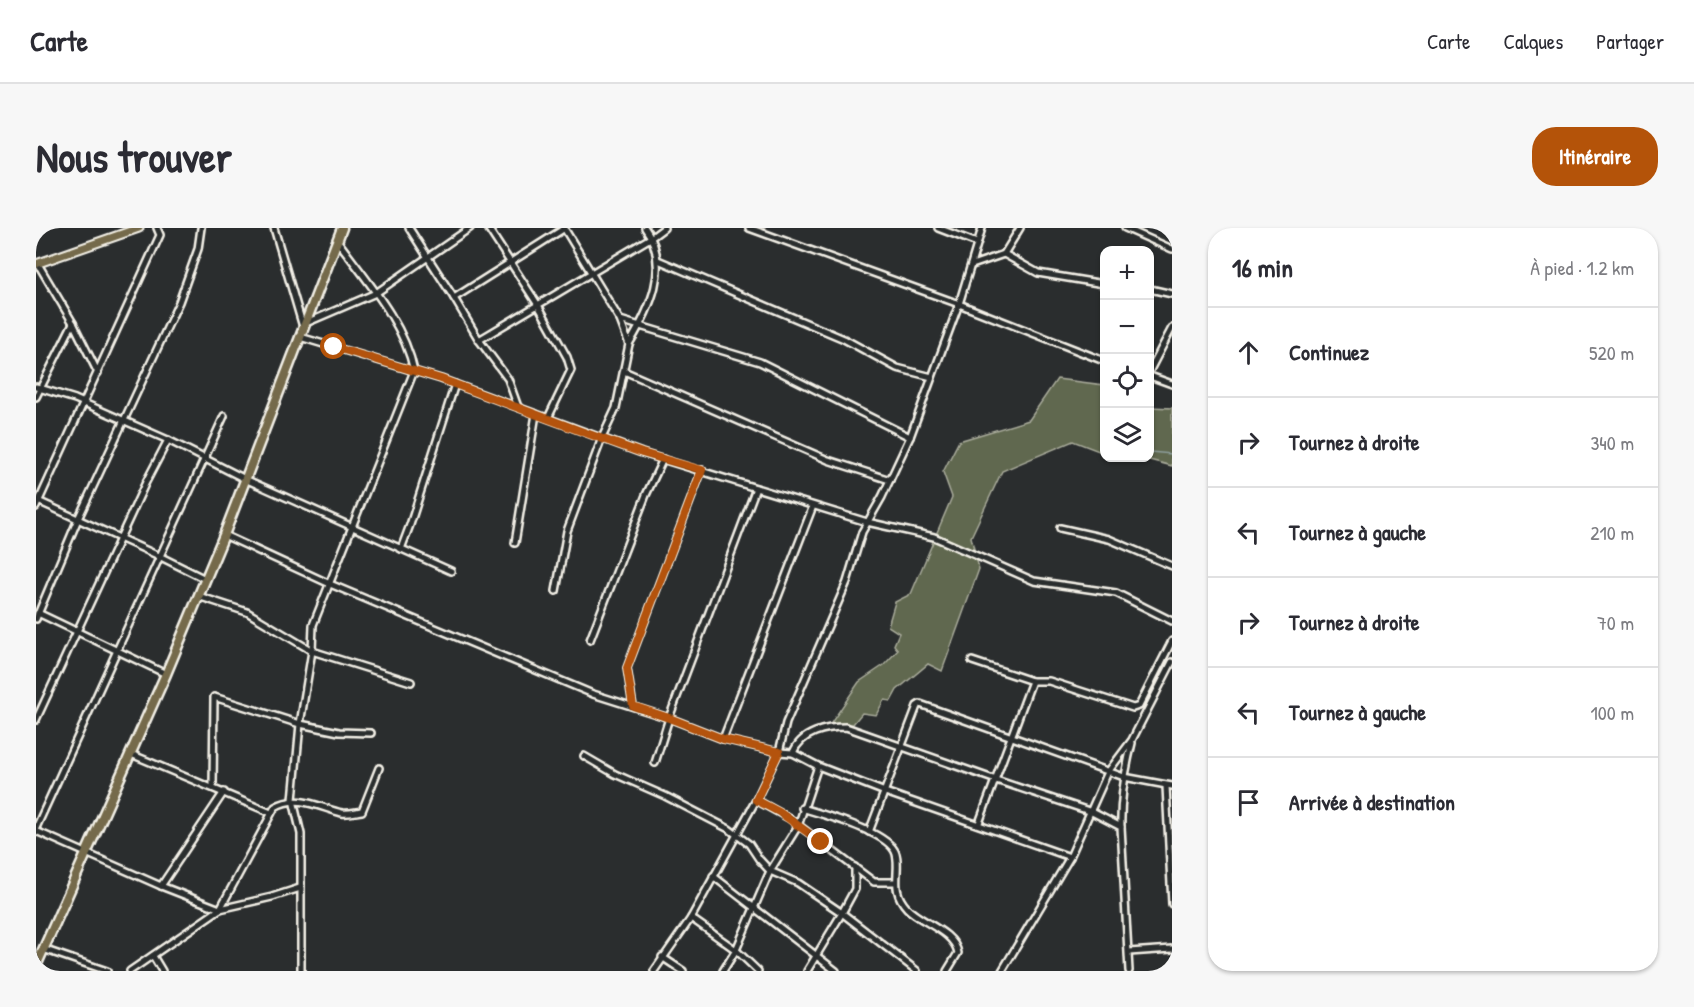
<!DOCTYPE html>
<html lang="fr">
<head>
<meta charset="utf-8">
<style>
  :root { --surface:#fff; --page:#f7f7f7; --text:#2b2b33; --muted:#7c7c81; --line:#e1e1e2; --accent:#b45309 }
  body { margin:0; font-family:"Patrick Hand",sans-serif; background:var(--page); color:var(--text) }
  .controls { position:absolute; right:18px; top:18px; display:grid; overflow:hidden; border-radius:12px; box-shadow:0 2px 4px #0004 }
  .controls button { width:54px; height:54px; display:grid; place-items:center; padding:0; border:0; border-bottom:2px solid var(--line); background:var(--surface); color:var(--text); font:30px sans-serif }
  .stop { position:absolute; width:18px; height:18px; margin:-14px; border:4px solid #b45309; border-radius:50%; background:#fff }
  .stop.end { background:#b45309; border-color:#fff; box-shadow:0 2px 6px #0008 }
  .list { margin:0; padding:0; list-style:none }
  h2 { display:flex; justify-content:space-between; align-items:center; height:78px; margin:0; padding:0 24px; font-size:26px }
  h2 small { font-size:20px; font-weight:400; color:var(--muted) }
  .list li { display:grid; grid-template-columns:39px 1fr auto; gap:18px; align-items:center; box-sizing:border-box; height:90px; padding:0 24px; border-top:2px solid var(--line) }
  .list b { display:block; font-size:22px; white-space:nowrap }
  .list em { font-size:20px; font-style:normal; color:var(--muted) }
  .icon { flex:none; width:33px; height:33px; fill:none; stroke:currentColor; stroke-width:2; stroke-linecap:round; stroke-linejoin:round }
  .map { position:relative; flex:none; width:1136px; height:743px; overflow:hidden; border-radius:24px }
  header { display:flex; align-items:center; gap:36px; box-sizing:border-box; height:84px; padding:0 30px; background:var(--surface); border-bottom:2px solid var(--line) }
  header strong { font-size:28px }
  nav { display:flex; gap:33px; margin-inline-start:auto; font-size:21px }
  .intro { display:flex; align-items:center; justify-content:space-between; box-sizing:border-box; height:144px; padding:0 36px }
  h1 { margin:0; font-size:42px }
  .button { padding:15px 27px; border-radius:24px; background:var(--accent); color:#fff; font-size:21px; font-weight:700 }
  main { display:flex; gap:36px; padding:0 36px }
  aside { flex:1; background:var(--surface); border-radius:24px; box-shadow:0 2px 4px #0004 }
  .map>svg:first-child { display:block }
  .green { fill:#60684f; stroke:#aaac9c; stroke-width:1.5 }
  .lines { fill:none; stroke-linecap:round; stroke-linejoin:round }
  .stream { stroke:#8d9e9c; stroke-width:1.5 }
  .minor-casing { stroke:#f4f1e8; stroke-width:10 }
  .major-casing { stroke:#f4f1e8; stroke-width:11 }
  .highway-casing { stroke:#f4f1e8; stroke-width:13 }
  .minor { stroke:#2a2d2e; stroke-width:5 }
  .major { stroke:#746b4b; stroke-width:7 }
  .highway { stroke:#746b4b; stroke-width:8 }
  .route { stroke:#b45309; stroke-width:8 }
</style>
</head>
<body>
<header>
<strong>Carte</strong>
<nav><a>Carte</a><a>Calques</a><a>Partager</a></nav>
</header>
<div class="intro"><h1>Nous trouver</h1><a class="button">Itinéraire</a></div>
<main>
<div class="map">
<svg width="1136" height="743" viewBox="0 0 1136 743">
  <rect width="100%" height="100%" fill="#2a2d2e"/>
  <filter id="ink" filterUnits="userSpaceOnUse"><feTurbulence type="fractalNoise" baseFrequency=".0167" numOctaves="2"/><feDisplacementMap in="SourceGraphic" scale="12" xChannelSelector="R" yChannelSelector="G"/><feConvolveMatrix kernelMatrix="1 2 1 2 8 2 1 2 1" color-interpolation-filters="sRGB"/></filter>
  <g filter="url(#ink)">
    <g class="green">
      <polygon points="1021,151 1068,157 1068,225 1037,213 966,243 935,309 943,341 906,443 892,436 861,462 855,473 848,472 840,487 826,485 817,496 793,498 823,454 848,437 862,422 858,417 863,405 852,398 859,374 875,366 916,269 907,244 923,213 993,192"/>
      <polygon points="1114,179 1136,180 1136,238 1106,230 1114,230"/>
    </g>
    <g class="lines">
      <polyline class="stream" points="1114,224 1136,226"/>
      <g class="minor-casing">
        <g id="minor">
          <polyline points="238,0 267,99"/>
          <polyline points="373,0 418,70 529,0"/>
          <polyline points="452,0 502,77 531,129 535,142 512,190"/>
          <polyline points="713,0 923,76 1068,133"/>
          <polyline points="902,0 941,15"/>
          <polyline points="1089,0 1136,21"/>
          <polyline points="968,26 1002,45 1068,56"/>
          <polyline points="622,32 808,111 861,140 896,149"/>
          <polyline points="2,36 37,95 62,145"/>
          <polyline points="936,37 968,26 984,0"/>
          <polyline points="1114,61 1136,66"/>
          <polyline points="418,70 443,112 472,151 482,179"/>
          <polyline points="584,92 724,134 874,209"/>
          <polyline points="270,95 340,65 434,0"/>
          <polyline points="264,109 405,151 606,225 831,294 898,309 998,353 1080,365 1136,393"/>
          <polyline points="443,112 616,9 628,0"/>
          <path d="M 593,116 C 613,83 636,37 609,0"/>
          <polyline points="1114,142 1136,100"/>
          <polyline points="588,143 792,232 854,252"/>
          <polyline points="1114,148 1136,156"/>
          <polyline points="0,159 39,171 132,212 209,251 415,343"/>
          <polyline points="0,169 37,95"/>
          <polyline points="2,273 123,328 169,351"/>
          <polyline points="0,279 124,7 121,0"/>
          <polyline points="1024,300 1073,311 1136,338"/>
          <polyline points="188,307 294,356 557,466 633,490 687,511 743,524 757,525 782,538 849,564 1034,629"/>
          <polyline points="479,315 500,186"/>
          <polyline points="365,321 374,297 419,156"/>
          <polyline points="520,363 531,303 566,210 580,180 593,116 584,92 528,0"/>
          <polyline points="162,368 211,384 276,423 375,454"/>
          <polyline points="2,385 130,446"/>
          <polyline points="0,391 42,291 143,74 162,21 165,0"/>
          <polyline points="554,412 610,267 627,231"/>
          <polyline points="936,433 996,453 943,595"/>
          <polyline points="996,453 1013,453 1097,480 1103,478 1136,413"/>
          <polyline points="597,478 591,440 666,242"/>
          <polyline points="0,492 110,254 132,212"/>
          <polyline points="687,511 777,278"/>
          <path d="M 757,525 C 765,504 790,499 810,499 L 960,552 L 1056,584 L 1085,599 L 1093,743"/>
          <polyline points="95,526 235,585"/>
          <polyline points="548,528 579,546 629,568 693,601 713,616 723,631 734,643 762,655 806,685 771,743"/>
          <polyline points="619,535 633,490 720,260"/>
          <polyline points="1130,558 1136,676"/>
          <polyline points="177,559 178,469 264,496 303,504 335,505"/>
          <polyline points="720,572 753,590 838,654 859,654"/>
          <path d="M 766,580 C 788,587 854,604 860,626 C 865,644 853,661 871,680 C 885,695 918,703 922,725 L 911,743"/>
          <path d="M 1085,599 C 1084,570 1089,543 1096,515"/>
          <polyline points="0,600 188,188"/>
          <polyline points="0,603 125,658 184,681 236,669 264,660"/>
          <polyline points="833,604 881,478 884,476 1088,549 1136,558"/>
          <polyline points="819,639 819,661 806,685 881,743"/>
          <polyline points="677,648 800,743"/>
          <polyline points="125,658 188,564"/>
          <polyline points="655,690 700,722 722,743"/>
          <polyline points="7,721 71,743"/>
          <polyline points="1093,724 1136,721"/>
          <polyline points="117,728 126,743"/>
          <polyline points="626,729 647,743"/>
          <path d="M 94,743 L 184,681 L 239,579 C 262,565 284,580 306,585 C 312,586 319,584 326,583 L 343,540"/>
          <path d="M 265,743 L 265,606 L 257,572 L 264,496 L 276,423 L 277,397 L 378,143 C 368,94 330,52 301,12"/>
          <polyline points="618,743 655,690 720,572 743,524 750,495 811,354 826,304 846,269 874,209 923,76 946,0"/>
          <polyline points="687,743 700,722 734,643 762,598 782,538"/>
          <polyline points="966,743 1034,629 1072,544 1096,512 1136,434"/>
        </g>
      </g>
      <g class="major-casing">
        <polyline id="major" points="0,36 103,0"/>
      </g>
      <g class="highway-casing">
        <polyline id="highway" points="0,738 130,446 188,307 306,0"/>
      </g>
      <use href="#minor" class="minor"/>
      <use href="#major" class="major"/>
      <use href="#highway" class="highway"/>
    </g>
  </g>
  <g class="lines" filter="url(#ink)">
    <polyline class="route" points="298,119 405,151 547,204 606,225 666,242 591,440 597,478 633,490 687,511 743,524 720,572 743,584 785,614"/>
  </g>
</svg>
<div class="controls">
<button>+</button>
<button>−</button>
<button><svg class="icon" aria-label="locate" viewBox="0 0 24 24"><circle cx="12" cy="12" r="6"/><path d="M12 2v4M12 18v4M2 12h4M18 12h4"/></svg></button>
<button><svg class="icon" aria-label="layers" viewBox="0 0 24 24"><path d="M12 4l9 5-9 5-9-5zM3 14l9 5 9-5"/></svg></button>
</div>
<div class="stop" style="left:298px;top:119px"></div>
<div class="stop end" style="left:785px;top:614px"></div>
</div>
<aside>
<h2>16 min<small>À pied · 1.2 km</small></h2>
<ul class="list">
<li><svg class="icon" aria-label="ahead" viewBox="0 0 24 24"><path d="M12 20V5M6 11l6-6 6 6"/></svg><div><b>Continuez</b></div><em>520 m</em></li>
<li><svg class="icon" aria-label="right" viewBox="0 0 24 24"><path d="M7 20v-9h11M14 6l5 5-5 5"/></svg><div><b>Tournez à droite</b></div><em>340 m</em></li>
<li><svg class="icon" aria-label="left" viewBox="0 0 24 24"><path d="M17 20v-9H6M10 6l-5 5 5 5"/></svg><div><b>Tournez à gauche</b></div><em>210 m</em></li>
<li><svg class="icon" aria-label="right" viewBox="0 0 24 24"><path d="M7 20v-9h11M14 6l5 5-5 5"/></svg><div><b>Tournez à droite</b></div><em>70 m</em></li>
<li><svg class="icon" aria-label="left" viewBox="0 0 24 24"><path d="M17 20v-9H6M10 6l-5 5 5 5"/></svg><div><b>Tournez à gauche</b></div><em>100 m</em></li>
<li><svg class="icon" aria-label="arrive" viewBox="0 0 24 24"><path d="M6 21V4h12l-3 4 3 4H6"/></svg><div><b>Arrivée à destination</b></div></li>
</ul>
</aside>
</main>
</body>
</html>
